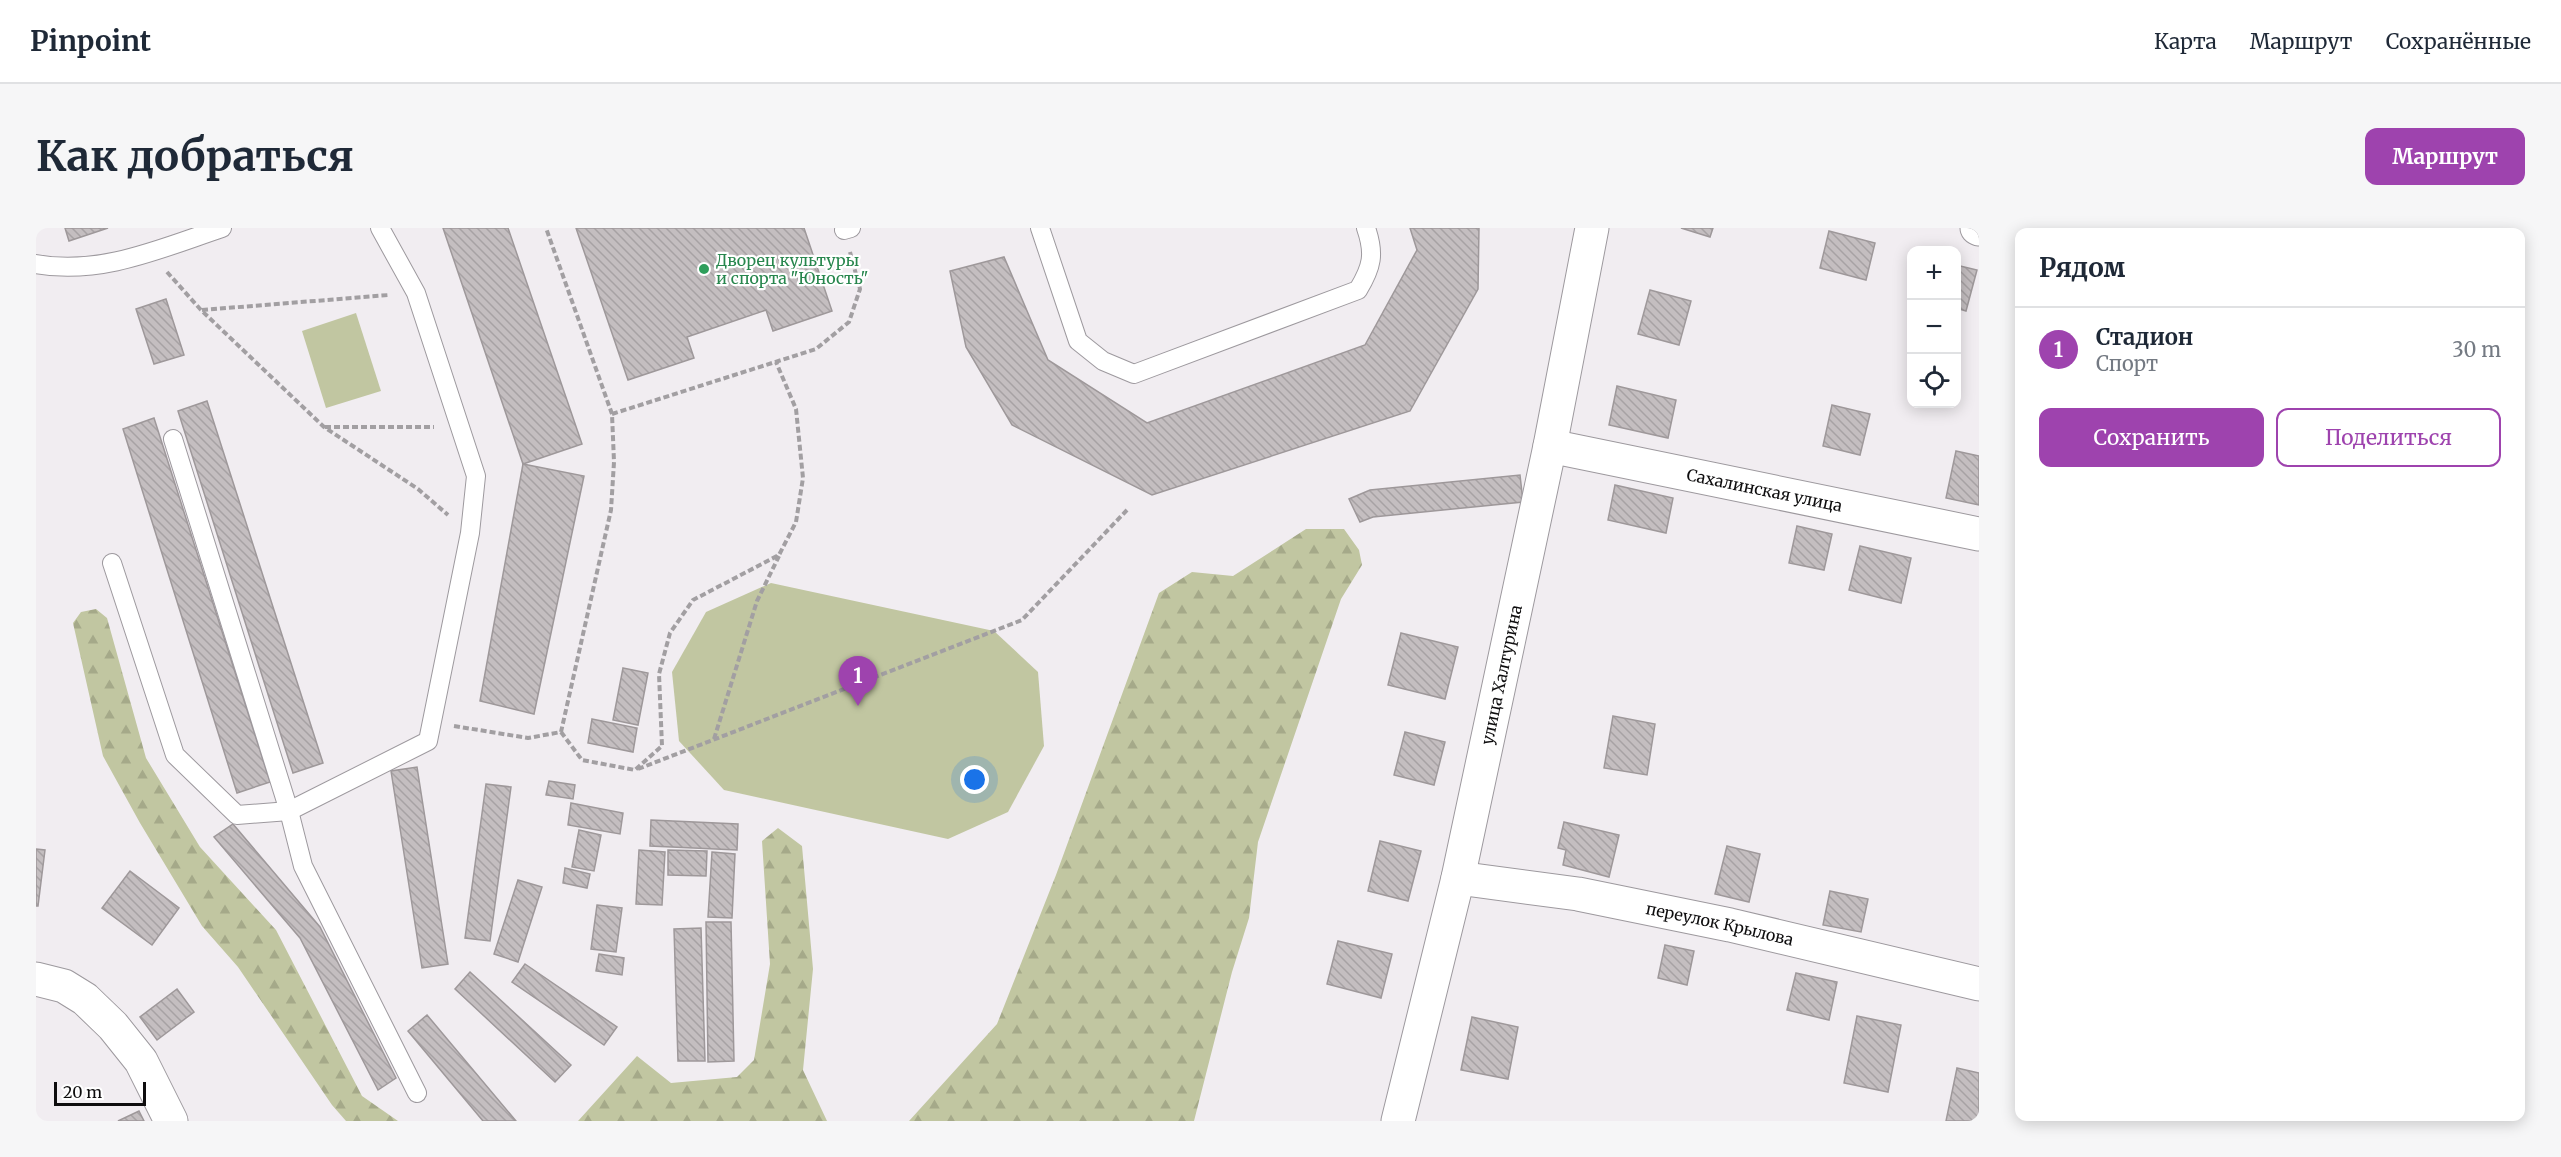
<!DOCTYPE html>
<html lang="ru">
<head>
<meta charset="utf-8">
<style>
  :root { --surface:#fff; --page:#f6f6f7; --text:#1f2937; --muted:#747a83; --line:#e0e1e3; --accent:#9e43ae }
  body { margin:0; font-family:Merriweather,serif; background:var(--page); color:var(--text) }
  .controls { position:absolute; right:18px; top:18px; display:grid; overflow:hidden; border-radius:12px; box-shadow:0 3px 15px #0003 }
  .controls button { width:54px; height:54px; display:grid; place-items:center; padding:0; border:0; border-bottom:2px solid var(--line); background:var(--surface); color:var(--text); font:30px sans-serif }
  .scale { position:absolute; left:18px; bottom:15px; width:92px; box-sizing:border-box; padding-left:6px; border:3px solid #0e0d0e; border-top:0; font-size:16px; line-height:21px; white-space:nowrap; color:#0e0d0e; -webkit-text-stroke:4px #fff; paint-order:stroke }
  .you { position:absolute; left:939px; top:552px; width:21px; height:21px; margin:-15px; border:4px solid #fff; border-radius:50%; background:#1a73e8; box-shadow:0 0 0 9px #1a73e833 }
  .badge { display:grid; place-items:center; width:39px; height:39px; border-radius:50%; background:var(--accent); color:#fff; font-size:20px; font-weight:700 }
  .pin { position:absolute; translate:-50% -50px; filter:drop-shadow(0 2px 3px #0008) }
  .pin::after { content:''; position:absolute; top:32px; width:21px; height:18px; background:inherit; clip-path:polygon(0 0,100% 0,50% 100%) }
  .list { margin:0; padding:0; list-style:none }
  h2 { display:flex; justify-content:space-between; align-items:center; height:78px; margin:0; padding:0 24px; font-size:26px }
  h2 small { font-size:20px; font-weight:400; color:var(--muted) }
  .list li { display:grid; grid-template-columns:39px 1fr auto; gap:18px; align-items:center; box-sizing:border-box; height:84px; padding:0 24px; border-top:2px solid var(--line) }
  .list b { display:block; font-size:22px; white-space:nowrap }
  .list p { margin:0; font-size:20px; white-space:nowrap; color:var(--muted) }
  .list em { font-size:20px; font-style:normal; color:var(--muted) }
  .actions { display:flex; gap:12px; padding:18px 24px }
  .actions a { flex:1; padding:14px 0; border:2px solid var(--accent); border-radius:12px; text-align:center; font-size:21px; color:var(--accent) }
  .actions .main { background:var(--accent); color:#fff }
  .icon { flex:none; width:33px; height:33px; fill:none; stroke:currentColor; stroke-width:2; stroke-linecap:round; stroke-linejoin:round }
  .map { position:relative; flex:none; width:1943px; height:893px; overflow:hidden; border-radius:12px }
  header { display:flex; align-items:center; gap:36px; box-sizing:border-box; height:84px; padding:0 30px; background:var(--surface); border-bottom:2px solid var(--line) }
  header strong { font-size:28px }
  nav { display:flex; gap:33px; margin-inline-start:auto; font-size:21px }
  .intro { display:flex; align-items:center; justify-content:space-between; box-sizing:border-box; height:144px; padding:0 36px }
  h1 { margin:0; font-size:42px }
  .button { padding:15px 27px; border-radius:12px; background:var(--accent); color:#fff; font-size:21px; font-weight:700 }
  main { display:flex; gap:36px; padding:0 36px }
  aside { flex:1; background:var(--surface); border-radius:12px; box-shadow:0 3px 15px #0003 }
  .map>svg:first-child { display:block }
  .grass { fill:#c1c6a1 }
  .forest { fill:url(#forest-firs) }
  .building { fill:url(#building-back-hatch); stroke:#9e989a; stroke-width:1.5 }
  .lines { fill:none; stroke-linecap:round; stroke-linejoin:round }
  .service-casing { stroke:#9d999e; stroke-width:20 }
  .minor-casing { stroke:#9d999e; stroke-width:35 }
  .path { stroke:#a29fa2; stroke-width:4; stroke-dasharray:6 3; stroke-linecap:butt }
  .service { stroke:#fff; stroke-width:18 }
  .minor { stroke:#fff; stroke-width:33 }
  .leisure-dot { fill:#2e9e5b; stroke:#fff; stroke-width:2 }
  .labels { text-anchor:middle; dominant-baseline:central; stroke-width:4.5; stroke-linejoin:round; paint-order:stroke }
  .leisure-label { font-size:16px; fill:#27864d; stroke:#fff; text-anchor:start }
  .street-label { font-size:16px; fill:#0e0d0e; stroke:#fff }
</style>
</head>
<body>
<header>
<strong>Pinpoint</strong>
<nav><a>Карта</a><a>Маршрут</a><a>Сохранённые</a></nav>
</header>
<div class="intro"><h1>Как добраться</h1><a class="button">Маршрут</a></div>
<main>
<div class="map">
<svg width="1943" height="893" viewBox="0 0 1943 893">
  <defs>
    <pattern id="forest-firs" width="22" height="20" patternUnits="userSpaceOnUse" patternTransform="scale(1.5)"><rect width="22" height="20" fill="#c1c6a1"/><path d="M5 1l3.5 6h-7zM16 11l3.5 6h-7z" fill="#a5a989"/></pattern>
    <pattern id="building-back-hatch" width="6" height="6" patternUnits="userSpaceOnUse" patternTransform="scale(1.5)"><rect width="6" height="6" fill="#c4bec0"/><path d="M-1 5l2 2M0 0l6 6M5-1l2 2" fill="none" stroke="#a7a2a4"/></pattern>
  </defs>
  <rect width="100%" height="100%" fill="#f1edf1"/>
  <g class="grass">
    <polygon points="320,85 345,163 290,180 266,103"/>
    <polygon points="735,355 958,403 1002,444 1008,518 972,584 912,611 688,562 643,513 636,444 670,384"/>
  </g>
  <g class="forest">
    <polygon points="1270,301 1308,301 1323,322 1326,337 1305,371 1222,614 1213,690 1196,744 1158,893 873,893 961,796 1020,647 1123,365 1156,344 1197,348"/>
    <polygon points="60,381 71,390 110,530 164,619 240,702 326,868 362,893 310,893 296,877 202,739 166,698 104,595 67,528 37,395 45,384"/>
    <polygon points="742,600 766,618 777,741 767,842 791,893 542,893 601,828 635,855 701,849 718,832 734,736 726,613"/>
  </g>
  <g class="building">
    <polygon points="29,0 72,0 33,13"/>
    <polygon points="407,0 472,0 546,216 487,236"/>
    <polygon points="540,0 768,0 796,83 737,103 730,82 651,109 658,130 592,152"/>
    <polygon points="1374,0 1443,0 1442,61 1374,183 1116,267 976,197 930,119 914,43 968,29 1012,132 1111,195 1329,117 1381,22"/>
    <polygon points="1645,0 1677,0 1674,9"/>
    <polygon points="1793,3 1839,15 1830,52 1784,40"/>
    <polygon points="1920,37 1941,42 1930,83 1920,80"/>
    <polygon points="1614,62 1655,73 1643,117 1602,106"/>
    <polygon points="130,71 148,127 118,136 100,81"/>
    <polygon points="1581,158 1640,172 1632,210 1573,197"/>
    <polygon points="171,173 287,535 257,545 142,183"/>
    <polygon points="1796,177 1834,186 1824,227 1787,218"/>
    <polygon points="118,190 234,554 201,565 87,201"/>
    <polygon points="1920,223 1943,228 1943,277 1910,270"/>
    <polygon points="487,236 548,248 498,486 444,473"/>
    <polygon points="1484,247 1487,274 1337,289 1324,294 1313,271 1334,262"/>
    <polygon points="1579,257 1637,270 1630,305 1572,292"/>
    <polygon points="1761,298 1796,306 1788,342 1753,335"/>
    <polygon points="1824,318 1875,330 1865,375 1813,362"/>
    <polygon points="1365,405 1422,419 1409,471 1352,457"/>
    <polygon points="587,440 612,445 602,497 577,492"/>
    <polygon points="1577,488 1619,496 1611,547 1568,540"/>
    <polygon points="556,491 601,500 597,524 552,515"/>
    <polygon points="1369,504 1409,514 1398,557 1358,547"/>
    <polygon points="381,539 412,736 386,740 355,543"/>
    <polygon points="513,553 539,557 537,571 510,567"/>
    <polygon points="450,556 475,559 454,713 429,710"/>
    <polygon points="535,575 587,585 584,606 532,597"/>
    <polygon points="615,592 702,596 701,622 614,618"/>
    <polygon points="1528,594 1583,607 1573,649 1527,637 1530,622 1522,620"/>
    <polygon points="197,596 284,699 360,850 342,862 264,710 178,609"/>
    <polygon points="543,602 565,607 558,643 536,639"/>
    <polygon points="1344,613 1385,623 1372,673 1332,663"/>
    <polygon points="1691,618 1724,626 1713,674 1679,666"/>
    <polygon points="0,621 9,622 2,678 0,678"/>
    <polygon points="603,622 629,624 626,677 600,676"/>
    <polygon points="632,622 671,623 670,648 632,647"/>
    <polygon points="676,624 699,626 696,690 672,689"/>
    <polygon points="529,640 554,646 551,660 527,655"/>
    <polygon points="94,643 143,680 116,717 66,680"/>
    <polygon points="482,652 506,659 482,734 458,726"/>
    <polygon points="1794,663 1832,671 1825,704 1787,697"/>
    <polygon points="561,677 586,680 580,724 555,721"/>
    <polygon points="670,694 695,694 698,833 672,834"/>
    <polygon points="665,700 669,833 642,833 638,701"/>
    <polygon points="1302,713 1356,726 1345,770 1291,756"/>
    <polygon points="1629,717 1658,723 1651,757 1622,750"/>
    <polygon points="563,726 588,730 586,747 560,743"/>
    <polygon points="489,736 581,799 568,817 476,754"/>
    <polygon points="434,744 535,837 519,854 419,761"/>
    <polygon points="1760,745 1801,754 1793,792 1751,782"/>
    <polygon points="141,761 158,784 121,812 104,789"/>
    <polygon points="391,787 480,893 447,893 372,803"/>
    <polygon points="1821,788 1865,797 1852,864 1808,855"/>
    <polygon points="1436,789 1482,799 1472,851 1425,842"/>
    <polygon points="1921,840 1943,845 1943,893 1910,893"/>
    <polygon points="103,883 108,893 82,893"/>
  </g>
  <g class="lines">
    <g class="service-casing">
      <g id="service">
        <path d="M 1004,0 L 1042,113 L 1067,133 L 1098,146 L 1322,62 C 1336,39 1339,26 1330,0"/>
        <polyline points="808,2 815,0"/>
        <path d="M 0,36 C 64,48 126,20 186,0"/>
        <polyline points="137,211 253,583 267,638 381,865"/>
        <polyline points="76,335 139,527 201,587 253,583 392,513 434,305 440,248 380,65 344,0"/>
      </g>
    </g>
    <g class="minor-casing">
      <g id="minor">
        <polyline points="1941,0 1943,1"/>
        <path id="s1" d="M 1514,218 L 1943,306"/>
        <path id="s2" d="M 1422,650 L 1542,666 L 1694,697 L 1943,756"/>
        <polyline points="0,751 28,758 49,771 77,798 105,833 135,893"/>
        <path id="s3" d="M 1362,893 L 1422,650 L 1514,218 L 1556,0"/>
      </g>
    </g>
    <g class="path">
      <polyline points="131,44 165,82 288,199 382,261 412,287"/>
      <polyline points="166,82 353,67"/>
      <polyline points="576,186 780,121 813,94 824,61 814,24"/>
      <polyline points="289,199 398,199"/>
      <polyline points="418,498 492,510 525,504 575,282 578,234 576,186 510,0"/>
      <polyline points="525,504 546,532 599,542 626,518 623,446 634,405 657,372 743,327 760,294 767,250 760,181 740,134"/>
      <polyline points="678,511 721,373 743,328"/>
      <polyline points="602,541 986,392 1091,282"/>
    </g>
    <use href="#service" class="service"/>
    <use href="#minor" class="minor"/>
  </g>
  <circle class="leisure-dot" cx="668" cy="41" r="6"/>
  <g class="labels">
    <g class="leisure-label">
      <text x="680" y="32">Дворец культуры<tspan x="680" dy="18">и спорта "Юность"</tspan></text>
    </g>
    <g class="street-label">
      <text stroke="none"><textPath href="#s1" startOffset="219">Сахалинская улица</textPath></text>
      <text stroke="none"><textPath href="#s3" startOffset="458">улица Халтурина</textPath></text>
      <text stroke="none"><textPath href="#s2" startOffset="266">переулок Крылова</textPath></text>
    </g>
  </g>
</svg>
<div class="controls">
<button>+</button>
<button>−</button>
<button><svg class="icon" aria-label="locate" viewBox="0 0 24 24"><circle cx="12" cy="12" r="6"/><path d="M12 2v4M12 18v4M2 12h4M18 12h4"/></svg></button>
</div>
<div class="scale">20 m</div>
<div class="you"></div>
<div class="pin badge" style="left:822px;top:478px">1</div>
</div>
<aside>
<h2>Рядом<small></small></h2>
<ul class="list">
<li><span class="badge">1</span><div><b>Стадион</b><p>Спорт</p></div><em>30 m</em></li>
</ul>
<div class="actions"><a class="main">Сохранить</a><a>Поделиться</a></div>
</aside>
</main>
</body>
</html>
